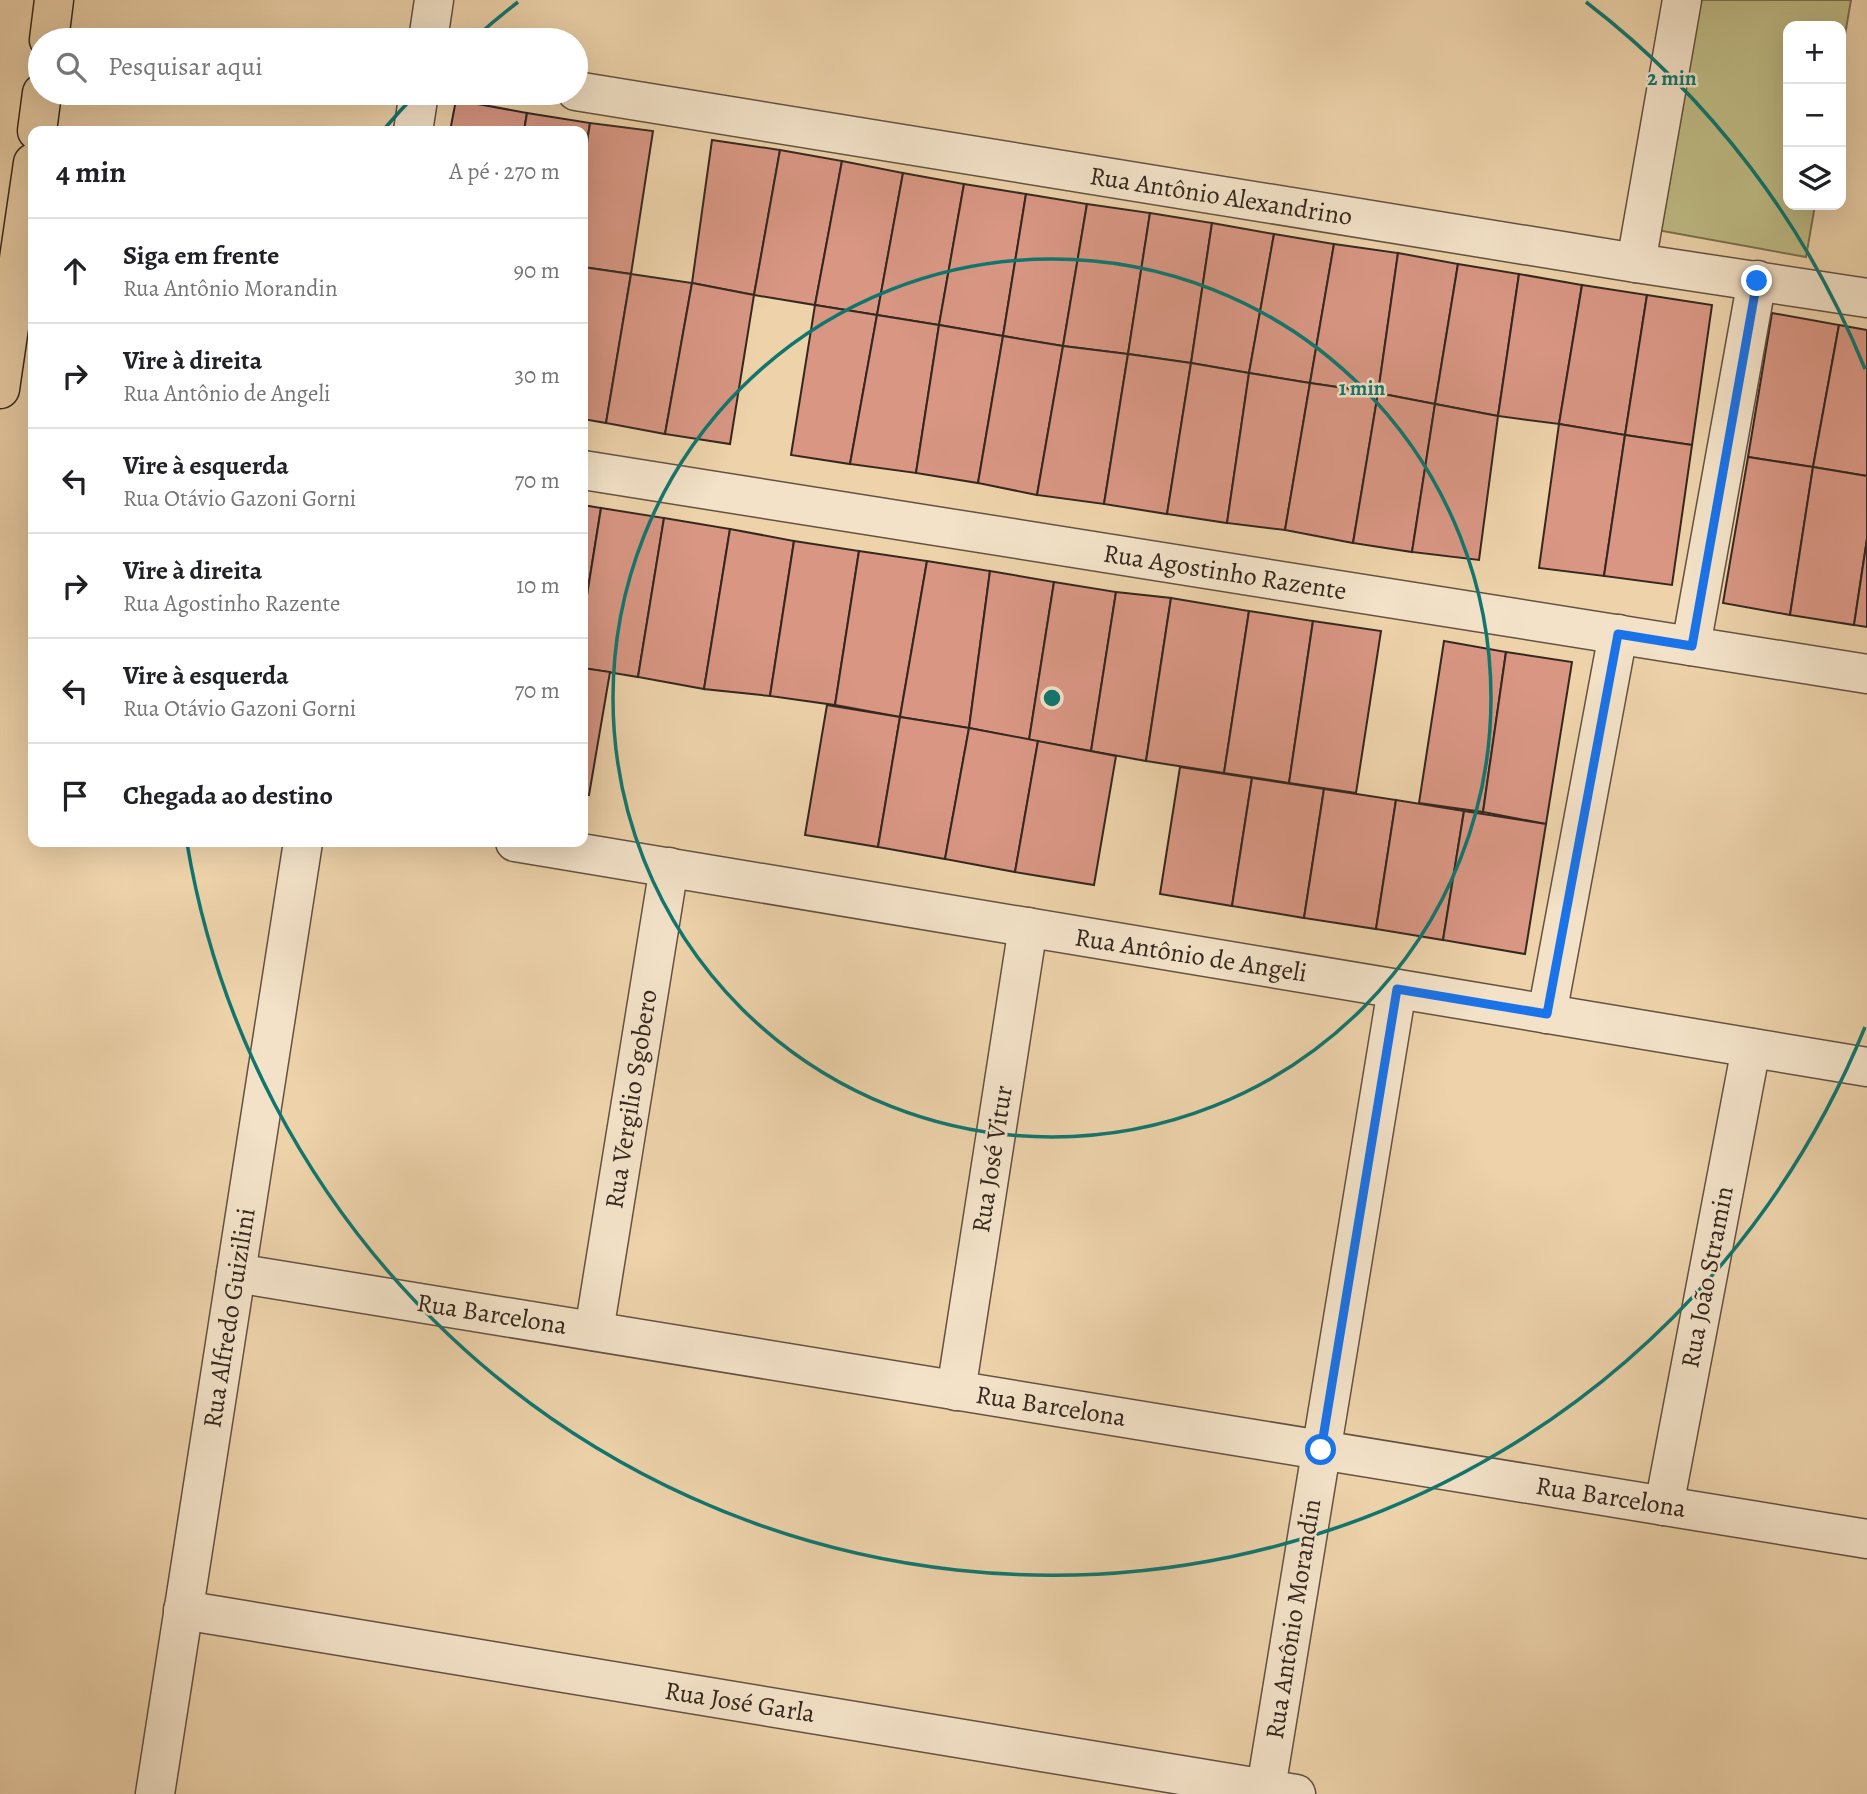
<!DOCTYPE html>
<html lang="pt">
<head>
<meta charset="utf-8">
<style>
  :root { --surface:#fff; --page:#f2f2f2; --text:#202124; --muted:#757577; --line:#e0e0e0 }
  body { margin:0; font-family:Alegreya,serif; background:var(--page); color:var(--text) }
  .controls { position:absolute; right:21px; top:21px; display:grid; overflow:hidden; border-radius:14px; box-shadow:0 7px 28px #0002 }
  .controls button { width:63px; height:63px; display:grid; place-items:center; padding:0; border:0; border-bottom:2px solid var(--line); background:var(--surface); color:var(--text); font:35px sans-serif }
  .stop { position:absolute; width:21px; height:21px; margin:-16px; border:5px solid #1a73e8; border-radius:50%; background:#fff }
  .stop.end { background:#1a73e8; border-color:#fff; box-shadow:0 2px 7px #0008 }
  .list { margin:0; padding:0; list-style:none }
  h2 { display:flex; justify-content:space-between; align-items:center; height:91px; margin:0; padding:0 28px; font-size:30px }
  h2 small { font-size:23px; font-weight:400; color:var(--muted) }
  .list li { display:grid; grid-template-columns:46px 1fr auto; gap:21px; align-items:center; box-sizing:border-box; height:105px; padding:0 28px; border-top:2px solid var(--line) }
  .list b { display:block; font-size:26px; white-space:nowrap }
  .list p { margin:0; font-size:23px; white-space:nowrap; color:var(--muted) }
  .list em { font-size:23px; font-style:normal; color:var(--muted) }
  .icon { flex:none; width:38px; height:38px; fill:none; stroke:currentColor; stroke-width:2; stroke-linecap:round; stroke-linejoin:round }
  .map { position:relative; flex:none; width:1867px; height:1794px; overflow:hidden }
  .search { position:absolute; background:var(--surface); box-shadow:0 7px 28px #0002; left:28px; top:28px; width:560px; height:77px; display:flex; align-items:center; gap:18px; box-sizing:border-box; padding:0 24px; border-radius:38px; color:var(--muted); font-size:26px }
  .panel { position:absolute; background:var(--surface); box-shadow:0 7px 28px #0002; left:28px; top:126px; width:560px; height:721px; border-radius:14px }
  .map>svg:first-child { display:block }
  .green { fill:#beba84; stroke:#7a7152; stroke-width:2 }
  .building { fill:#d89683; stroke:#352820; stroke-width:2 }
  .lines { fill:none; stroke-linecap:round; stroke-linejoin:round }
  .minor-casing { stroke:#635242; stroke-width:41 }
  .major-casing { stroke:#352820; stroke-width:41 }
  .minor { stroke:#f3e2c8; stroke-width:38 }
  .major { stroke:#edd2aa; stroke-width:38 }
  .route { stroke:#1a73e8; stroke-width:9 }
  .ring { fill:none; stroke:#0f766e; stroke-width:3.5 }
  .labels { text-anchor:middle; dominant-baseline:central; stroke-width:5; stroke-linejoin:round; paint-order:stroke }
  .street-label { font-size:26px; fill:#352820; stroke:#f3e2c8 }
  .centre { fill:#0f766e; stroke:#f3e2c8; stroke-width:3.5 }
  .ring-label { font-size:21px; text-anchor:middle; font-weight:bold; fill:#0f766e; stroke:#f3e2c8; stroke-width:5; stroke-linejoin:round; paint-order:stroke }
</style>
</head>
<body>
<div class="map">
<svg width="1867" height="1794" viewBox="0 0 1867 1794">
  <rect width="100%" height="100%" fill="#edd2aa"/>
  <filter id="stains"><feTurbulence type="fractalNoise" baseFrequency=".00286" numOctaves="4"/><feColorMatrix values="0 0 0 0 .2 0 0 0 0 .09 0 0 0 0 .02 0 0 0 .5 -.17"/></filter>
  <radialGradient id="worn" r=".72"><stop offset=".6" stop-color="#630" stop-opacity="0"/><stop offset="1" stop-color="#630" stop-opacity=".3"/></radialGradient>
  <polygon class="green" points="1698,0 1851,0 1841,58 1841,26 1788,26 1788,205 1815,205 1806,257 1657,230"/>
  <g class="building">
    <polygon points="456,100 527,113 524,131 450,131"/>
    <polygon points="527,113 590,123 583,169 583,131 524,131"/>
    <polygon points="590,123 653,131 631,274 583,267 583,169"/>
    <polygon points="712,140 780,150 754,295 692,283"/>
    <polygon points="780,150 842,161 815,305 754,295"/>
    <polygon points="842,161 903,173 877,315 815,305"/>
    <polygon points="903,173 964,184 939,325 877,315"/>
    <polygon points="964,184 1026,194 1003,336 939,325"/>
    <polygon points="1026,194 1087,204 1063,346 1003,336"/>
    <polygon points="1087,204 1150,213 1128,354 1063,346"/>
    <polygon points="1150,213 1212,223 1191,363 1128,354"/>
    <polygon points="1212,223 1274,234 1249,373 1191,363"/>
    <polygon points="1274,234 1334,244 1310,383 1249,373"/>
    <polygon points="1334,244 1398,253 1378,393 1310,383"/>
    <polygon points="1398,253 1458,264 1435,404 1378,393"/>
    <polygon points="1458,264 1519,274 1498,416 1435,404"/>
    <polygon points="583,267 631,274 606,423 583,419"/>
    <polygon points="631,274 692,283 665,434 606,423"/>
    <polygon points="1519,274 1582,285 1559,424 1498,416"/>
    <polygon points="692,283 754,295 730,444 665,434"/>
    <polygon points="1582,285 1647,295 1625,435 1559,424"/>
    <polygon points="1647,295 1712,305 1692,445 1625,435"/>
    <polygon points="815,305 877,315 850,464 791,455"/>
    <polygon points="1772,313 1839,325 1813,467 1748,457"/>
    <polygon points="877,315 939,325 916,473 850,464"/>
    <polygon points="939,325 1003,336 978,483 916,473"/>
    <polygon points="1839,325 1867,330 1867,476 1813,467"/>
    <polygon points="1003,336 1063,346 1037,495 978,483"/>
    <polygon points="1063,346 1128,354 1104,504 1037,495"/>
    <polygon points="1128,354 1191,363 1167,514 1104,504"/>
    <polygon points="1191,363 1249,373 1227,523 1167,514"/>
    <polygon points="1249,373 1310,383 1285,530 1227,523"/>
    <polygon points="1310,383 1378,393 1353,543 1285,530"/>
    <polygon points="1378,393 1435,404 1412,552 1353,543"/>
    <polygon points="1435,404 1498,416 1479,560 1412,552"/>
    <polygon points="1559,424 1625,435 1604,576 1539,568"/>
    <polygon points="1625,435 1692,445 1672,585 1604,576"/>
    <polygon points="1748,457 1813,467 1790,615 1723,603"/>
    <polygon points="1813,467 1867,476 1867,539 1854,625 1790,615"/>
    <polygon points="583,505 601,508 583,620"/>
    <polygon points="601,508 664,518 638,677 583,668 583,620"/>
    <polygon points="664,518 730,529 704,689 638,677"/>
    <polygon points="730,529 794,541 770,696 704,689"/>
    <polygon points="1867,539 1867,627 1854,625"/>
    <polygon points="794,541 859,551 835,705 770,696"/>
    <polygon points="859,551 927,561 900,717 835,705"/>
    <polygon points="927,561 990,571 969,728 900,717"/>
    <polygon points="990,571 1054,582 1029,740 969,728"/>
    <polygon points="1054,582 1116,592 1091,751 1029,740"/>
    <polygon points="1116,592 1171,598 1146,761 1091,751"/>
    <polygon points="1171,598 1249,611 1224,773 1146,761"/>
    <polygon points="1249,611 1313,621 1289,783 1224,773"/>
    <polygon points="1313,621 1381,631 1356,793 1289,783"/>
    <polygon points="1444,641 1506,652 1483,812 1419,803"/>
    <polygon points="1506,652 1572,662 1546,824 1483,812"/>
    <polygon points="583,668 610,672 589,795 583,794"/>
    <polygon points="827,705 900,717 878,847 805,835"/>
    <polygon points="900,717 969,728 945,859 878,847"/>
    <polygon points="969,728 1038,741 1015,872 945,859"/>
    <polygon points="1038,741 1116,756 1094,885 1015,872"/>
    <polygon points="1180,767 1252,778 1232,906 1160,894"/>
    <polygon points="1252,778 1324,789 1304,918 1232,906"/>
    <polygon points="1324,789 1396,800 1376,929 1304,918"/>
    <polygon points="1396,800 1464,811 1443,940 1376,929"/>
    <polygon points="1464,811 1546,824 1525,954 1443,940"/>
  </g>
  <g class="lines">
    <g class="minor-casing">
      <g id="minor">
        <polyline points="428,40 434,0"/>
        <polyline points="576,91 1636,263 1867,298"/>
        <polyline points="413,131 419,93"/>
        <polyline points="1636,263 1682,0"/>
        <polyline points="583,470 1867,674"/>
        <polyline points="1691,646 1757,280"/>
        <polyline points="515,842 1867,1067"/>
        <polyline points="1547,1014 1618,634"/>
        <polyline points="236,1273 1867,1539"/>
        <polyline points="594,1331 669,867"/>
        <polyline points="956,1391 1028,927"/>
        <polyline points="1664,1506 1751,1048"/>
        <polyline points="183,1610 1296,1794"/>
        <polyline points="155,1794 303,842"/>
        <polyline points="1265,1794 1397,989"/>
      </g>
    </g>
    <g class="major-casing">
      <g id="major">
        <polyline points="49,40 54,0"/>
        <polyline points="37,131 42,93"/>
        <polyline points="0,389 33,163"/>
      </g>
    </g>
    <use href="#minor" class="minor"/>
    <use href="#major" class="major"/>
  </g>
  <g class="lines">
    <polyline class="route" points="1321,1450 1397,989 1547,1014 1618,634 1692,646 1757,281"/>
  </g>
  <g class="ring">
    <circle cx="1052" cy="698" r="439"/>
    <path d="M1865 1027A877 877 0 0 1 187 843M385 128A877 877 0 0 1 416 94M477 36A877 877 0 0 1 518 2M1586 2A877 877 0 0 1 1865 369"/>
  </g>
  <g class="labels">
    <g class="street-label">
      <text transform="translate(1221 196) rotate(9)">Rua Antônio Alexandrino</text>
      <text transform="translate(1225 572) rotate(9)">Rua Agostinho Razente</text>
      <text transform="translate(1191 955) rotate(9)">Rua Antônio de Angeli</text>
      <text transform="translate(631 1099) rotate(-81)">Rua Vergilio Sgobero</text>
      <text transform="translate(992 1159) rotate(-81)">Rua José Vitur</text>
      <text transform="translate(1707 1277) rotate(-79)">Rua João Stramin</text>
      <text transform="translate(492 1314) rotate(9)">Rua Barcelona</text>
      <text transform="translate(229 1318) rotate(-81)">Rua Alfredo Guizilini</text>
      <text transform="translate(1051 1406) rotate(9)">Rua Barcelona</text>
      <text transform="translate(1611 1497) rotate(9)">Rua Barcelona</text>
      <text transform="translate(1293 1619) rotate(-81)">Rua Antônio Morandin</text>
      <text transform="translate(740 1702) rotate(9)">Rua José Garla</text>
    </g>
  </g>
  <circle cx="1052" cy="698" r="10" class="centre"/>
  <g class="ring-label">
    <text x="1672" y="85">2 min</text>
    <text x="1362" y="395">1 min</text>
  </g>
  <rect width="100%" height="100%" filter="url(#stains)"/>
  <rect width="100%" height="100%" fill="url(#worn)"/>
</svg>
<div class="controls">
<button>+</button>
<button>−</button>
<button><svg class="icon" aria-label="layers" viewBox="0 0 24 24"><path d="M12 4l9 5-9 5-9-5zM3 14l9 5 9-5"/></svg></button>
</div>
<div class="stop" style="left:1321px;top:1450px"></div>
<div class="stop end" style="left:1757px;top:281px"></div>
<div class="search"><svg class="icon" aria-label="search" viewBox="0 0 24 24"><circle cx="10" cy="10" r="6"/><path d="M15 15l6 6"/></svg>Pesquisar aqui</div>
<section class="panel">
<h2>4 min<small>A pé · 270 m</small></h2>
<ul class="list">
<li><svg class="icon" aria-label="ahead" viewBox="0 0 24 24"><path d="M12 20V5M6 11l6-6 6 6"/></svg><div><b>Siga em frente</b><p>Rua Antônio Morandin</p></div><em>90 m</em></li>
<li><svg class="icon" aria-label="right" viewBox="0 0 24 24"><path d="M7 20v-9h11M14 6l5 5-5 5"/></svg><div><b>Vire à direita</b><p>Rua Antônio de Angeli</p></div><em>30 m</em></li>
<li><svg class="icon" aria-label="left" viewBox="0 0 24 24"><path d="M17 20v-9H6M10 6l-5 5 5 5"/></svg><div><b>Vire à esquerda</b><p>Rua Otávio Gazoni Gorni</p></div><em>70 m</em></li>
<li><svg class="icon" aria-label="right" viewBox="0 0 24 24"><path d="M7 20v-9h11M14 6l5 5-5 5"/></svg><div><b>Vire à direita</b><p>Rua Agostinho Razente</p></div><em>10 m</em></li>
<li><svg class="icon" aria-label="left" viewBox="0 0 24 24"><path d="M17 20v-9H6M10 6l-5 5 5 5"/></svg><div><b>Vire à esquerda</b><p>Rua Otávio Gazoni Gorni</p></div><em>70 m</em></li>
<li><svg class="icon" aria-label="arrive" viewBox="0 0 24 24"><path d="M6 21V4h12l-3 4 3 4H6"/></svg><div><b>Chegada ao destino</b></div></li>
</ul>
</section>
</div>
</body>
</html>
